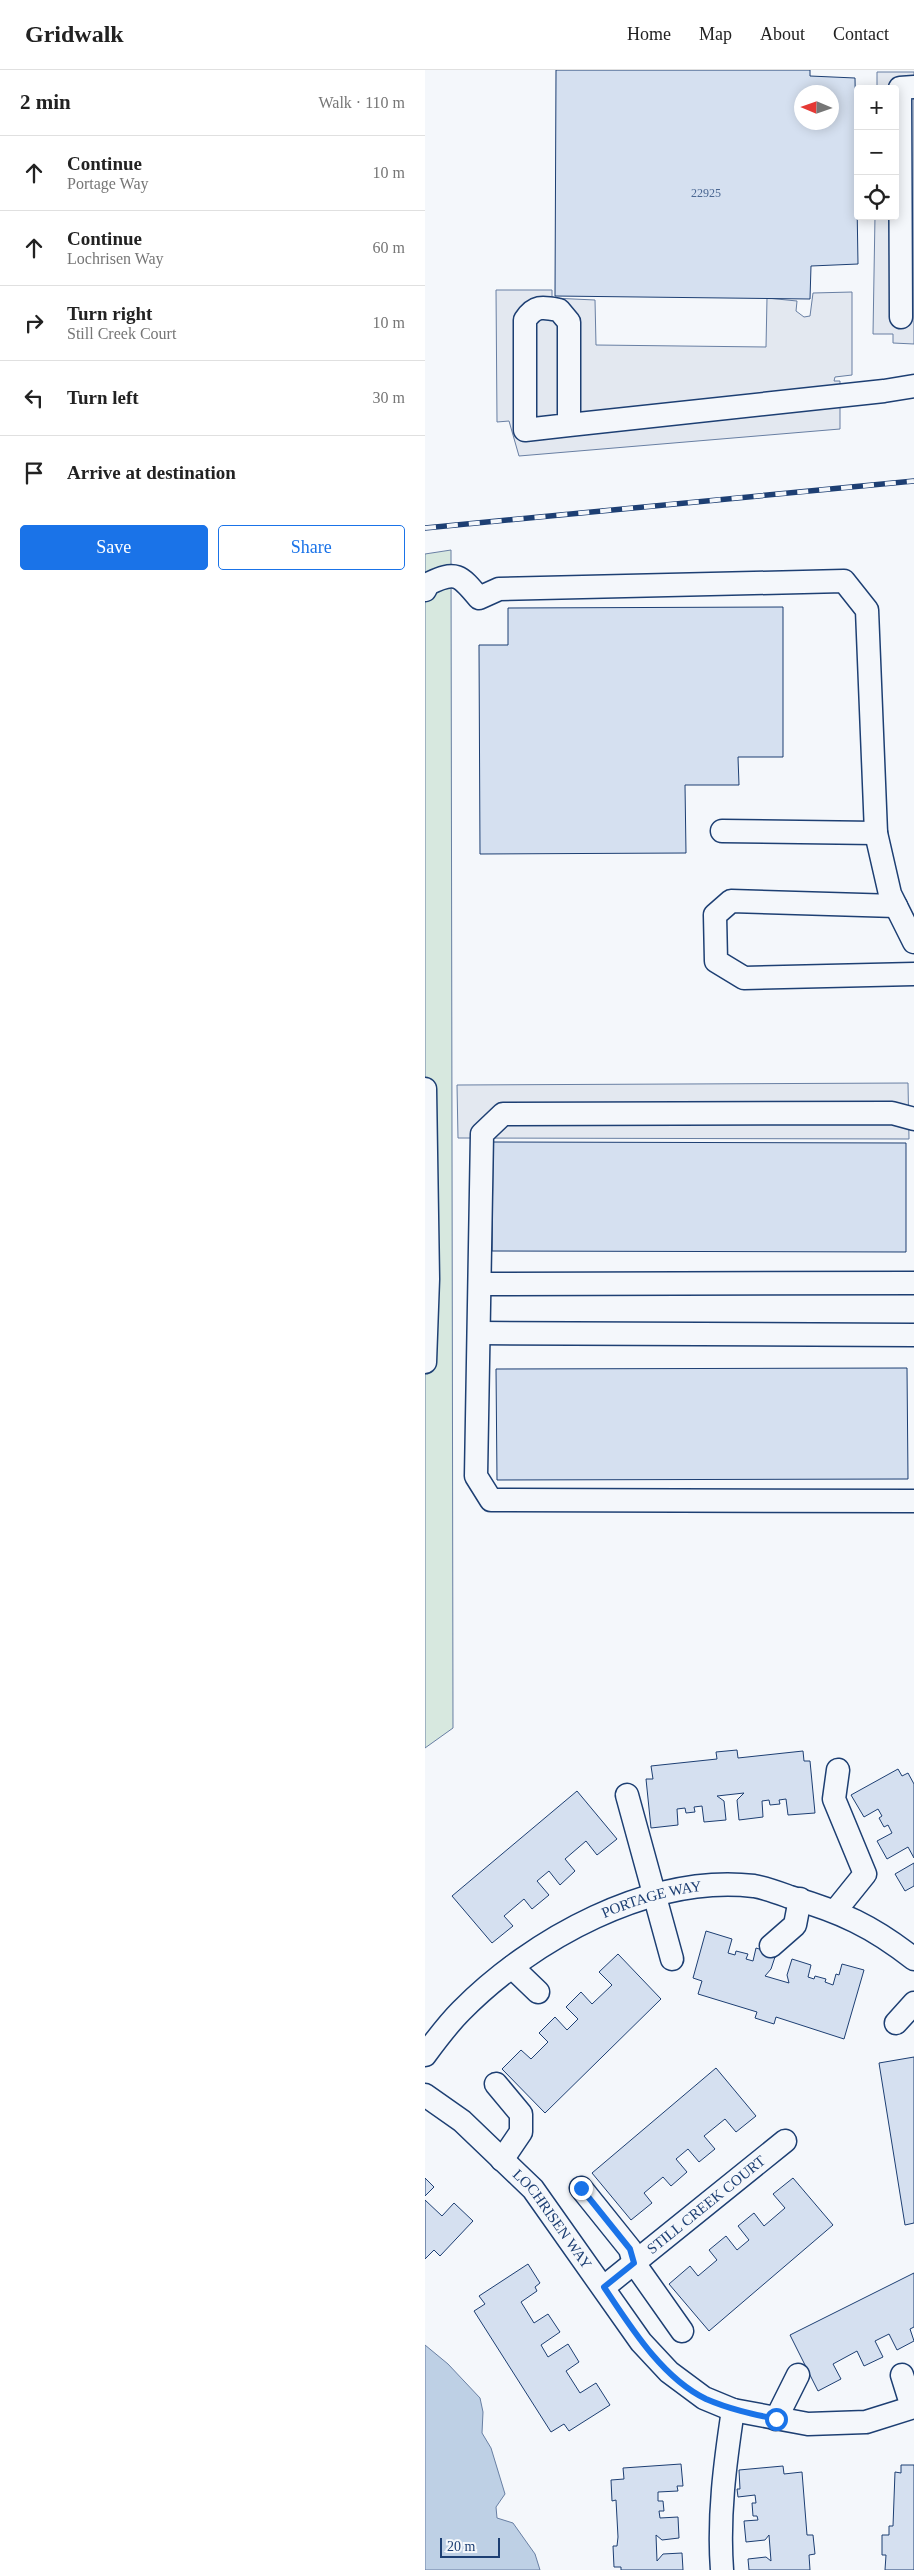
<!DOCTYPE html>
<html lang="en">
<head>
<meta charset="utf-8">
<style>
  :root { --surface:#fff; --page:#f2f2f2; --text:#222; --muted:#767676; --line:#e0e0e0; --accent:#1a73e8 }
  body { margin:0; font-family:"Times New Roman",serif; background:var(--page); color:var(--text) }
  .controls { position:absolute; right:15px; top:15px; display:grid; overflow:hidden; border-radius:5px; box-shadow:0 2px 12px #0003 }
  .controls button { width:45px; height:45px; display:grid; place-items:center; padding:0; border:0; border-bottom:1px solid var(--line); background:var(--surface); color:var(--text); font:25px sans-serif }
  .compass { position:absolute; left:369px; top:15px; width:45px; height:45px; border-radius:50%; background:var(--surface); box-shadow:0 2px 12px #0003; rotate:272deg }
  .scale { position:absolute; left:15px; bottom:12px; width:60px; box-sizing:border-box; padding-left:5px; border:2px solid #1d3f73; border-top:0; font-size:14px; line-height:18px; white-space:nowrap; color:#1d3f73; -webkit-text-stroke:4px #f4f7fb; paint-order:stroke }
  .stop { position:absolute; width:15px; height:15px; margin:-11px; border:4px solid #1a73e8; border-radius:50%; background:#fff }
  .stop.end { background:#1a73e8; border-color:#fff; box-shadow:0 1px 5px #0008 }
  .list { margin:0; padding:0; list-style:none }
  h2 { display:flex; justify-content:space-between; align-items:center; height:65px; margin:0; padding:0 20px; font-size:21px }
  h2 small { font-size:16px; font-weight:400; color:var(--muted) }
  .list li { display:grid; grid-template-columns:32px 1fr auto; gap:15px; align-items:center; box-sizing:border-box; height:75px; padding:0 20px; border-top:1px solid var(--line) }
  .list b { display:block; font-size:19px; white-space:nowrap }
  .list p { margin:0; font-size:16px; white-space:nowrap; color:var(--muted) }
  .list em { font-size:16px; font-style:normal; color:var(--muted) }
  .actions { display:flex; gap:10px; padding:15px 20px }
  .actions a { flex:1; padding:11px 0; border:1px solid var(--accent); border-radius:5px; text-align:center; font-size:18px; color:var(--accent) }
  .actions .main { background:var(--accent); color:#fff }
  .icon { flex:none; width:28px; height:28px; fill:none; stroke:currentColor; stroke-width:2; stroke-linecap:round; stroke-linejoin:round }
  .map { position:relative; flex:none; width:489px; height:2500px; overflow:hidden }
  header { display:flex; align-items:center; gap:30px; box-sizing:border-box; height:70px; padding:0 25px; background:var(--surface); border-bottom:1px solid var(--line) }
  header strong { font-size:24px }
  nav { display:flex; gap:28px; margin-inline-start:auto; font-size:18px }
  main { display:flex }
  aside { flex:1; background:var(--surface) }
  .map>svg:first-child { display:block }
  .green { fill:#d7e8df; stroke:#687fa3 }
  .parking { fill:#e3e8f0; stroke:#687fa3 }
  .water { fill:#bed0e5; stroke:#687fa3 }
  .building { fill:#d5e0f0; stroke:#1d3f73; fill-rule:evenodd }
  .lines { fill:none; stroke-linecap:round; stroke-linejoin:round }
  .minor-casing { stroke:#1d3f73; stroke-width:25 }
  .minor { stroke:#f4f7fb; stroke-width:22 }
  .rail-casing { stroke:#1d3f73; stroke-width:5.5 }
  .rail { stroke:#f4f7fb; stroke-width:4; stroke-dasharray:11; stroke-linecap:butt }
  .route { stroke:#1a73e8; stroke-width:6 }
  .labels { text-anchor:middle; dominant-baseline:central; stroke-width:4; stroke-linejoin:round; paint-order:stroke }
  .number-label { font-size:12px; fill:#4b6792 }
  .street-label { font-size:15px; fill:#1d3f73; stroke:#f4f7fb }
</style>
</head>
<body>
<header>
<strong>Gridwalk</strong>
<nav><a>Home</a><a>Map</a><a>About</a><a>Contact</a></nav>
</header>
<main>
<aside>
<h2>2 min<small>Walk · 110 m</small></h2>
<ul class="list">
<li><svg class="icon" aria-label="ahead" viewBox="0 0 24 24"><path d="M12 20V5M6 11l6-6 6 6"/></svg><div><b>Continue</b><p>Portage Way</p></div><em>10 m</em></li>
<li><svg class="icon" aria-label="ahead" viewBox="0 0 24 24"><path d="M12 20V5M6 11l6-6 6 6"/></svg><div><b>Continue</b><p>Lochrisen Way</p></div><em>60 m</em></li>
<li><svg class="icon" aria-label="right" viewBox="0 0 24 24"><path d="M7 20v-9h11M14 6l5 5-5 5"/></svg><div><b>Turn right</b><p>Still Creek Court</p></div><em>10 m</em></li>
<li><svg class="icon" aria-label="left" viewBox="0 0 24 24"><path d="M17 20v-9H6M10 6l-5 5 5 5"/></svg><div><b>Turn left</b></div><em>30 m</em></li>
<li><svg class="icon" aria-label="arrive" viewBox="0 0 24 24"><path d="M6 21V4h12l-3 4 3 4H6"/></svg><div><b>Arrive at destination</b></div></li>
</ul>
<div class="actions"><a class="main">Save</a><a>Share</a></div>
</aside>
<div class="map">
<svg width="489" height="2500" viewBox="0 0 489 2500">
  <rect width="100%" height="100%" fill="#f4f7fb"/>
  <polygon class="green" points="26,480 28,1658 0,1678 0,484"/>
  <g class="parking">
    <polygon points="452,2 489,2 489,274 468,273 468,264 448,264 450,146 470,146 470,19 452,19"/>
    <polygon points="71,220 127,220 127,228 170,230 171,275 341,277 342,228 372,231 371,241 379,247 385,246 388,223 427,222 427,305 410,307 409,311 415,311 415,359 94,386 84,351 72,352"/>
    <polygon points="483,1013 484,1069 33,1068 32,1015"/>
  </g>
  <polygon class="water" points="0,2275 23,2294 55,2328 58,2342 57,2363 66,2378 80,2424 71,2437 72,2448 88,2453 110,2484 115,2500 0,2500"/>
  <g class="building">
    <path d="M 131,0 L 385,0 L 385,6 L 430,8 L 433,194 L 386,196 L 385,229 L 130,226 ZM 377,22 L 407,22 L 407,52 L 377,52 Z"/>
    <polygon points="358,537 358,687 313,687 314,715 260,715 261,783 55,784 54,575 83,575 83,538"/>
    <polygon points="68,1072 481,1073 481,1182 67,1181"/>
    <polygon points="482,1298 483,1409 72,1410 71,1299"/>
    <polygon points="312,1680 313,1688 378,1681 379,1691 385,1691 390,1743 363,1745 361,1729 354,1730 355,1734 345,1735 344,1730 337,1731 338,1747 314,1750 312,1730 319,1723 292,1726 299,1731 301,1750 279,1752 277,1736 269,1737 270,1742 261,1743 260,1738 252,1739 253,1755 226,1758 221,1709 228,1709 226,1696 292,1689 291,1682"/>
    <polygon points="473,1699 477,1706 483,1703 489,1714 489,1788 483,1777 462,1789 452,1771 467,1763 463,1755 459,1757 454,1748 457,1746 453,1739 439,1747 426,1725"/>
    <polygon points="152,1721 192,1769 172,1785 161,1771 140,1789 150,1801 135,1815 124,1801 112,1811 124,1825 107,1839 99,1829 79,1846 88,1856 67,1873 27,1826"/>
    <polygon points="489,1793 489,1816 480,1821 470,1804"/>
    <polygon points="281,1861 307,1869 303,1883 310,1885 311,1881 323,1884 321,1889 328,1891 331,1878 351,1884 346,1899 340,1906 364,1913 362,1905 367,1889 386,1895 383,1907 389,1909 390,1906 401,1909 400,1912 408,1915 411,1904 414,1905 417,1894 439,1900 419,1969 351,1947 349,1954 330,1948 332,1942 273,1924 277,1911 268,1908"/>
    <polygon points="193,1884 236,1929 120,2043 77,1999 96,1980 106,1989 123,1972 114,1963 130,1947 142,1960 153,1949 141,1937 156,1922 167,1934 187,1915 174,1902"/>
    <polygon points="489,1987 489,2153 480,2155 454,1993"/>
    <polygon points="291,1998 331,2046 311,2062 300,2049 279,2066 290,2079 274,2092 263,2079 251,2089 262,2102 246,2116 238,2107 219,2123 227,2133 206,2150 167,2103"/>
    <polygon points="0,2108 9,2117 0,2126"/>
    <polygon points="368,2108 408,2155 284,2261 244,2214 265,2196 273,2206 292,2190 284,2180 301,2166 312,2180 324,2170 313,2156 329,2143 339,2156 360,2138 348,2124"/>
    <polygon points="0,2130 17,2146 29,2133 48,2151 15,2186 9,2180 0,2189"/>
    <polygon points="103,2194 115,2213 110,2217 112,2221 96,2232 109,2253 123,2244 135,2262 116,2275 123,2287 143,2274 154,2292 141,2301 155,2323 171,2313 185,2335 144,2361 139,2354 126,2362 49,2241 60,2234 54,2226"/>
    <polygon points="489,2203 489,2257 485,2259 489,2271 472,2280 464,2264 450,2271 458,2287 439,2296 432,2281 408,2294 416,2309 393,2321 365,2265"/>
    <polygon points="256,2394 258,2416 252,2416 253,2421 233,2422 233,2431 238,2431 239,2441 234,2441 235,2448 253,2447 254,2468 237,2470 231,2465 232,2491 238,2484 257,2483 258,2500 196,2500 196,2497 189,2497 188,2476 192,2476 193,2467 191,2430 187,2431 186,2410 199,2409 198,2398"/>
    <polygon points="476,2395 489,2395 489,2500 460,2500 461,2485 457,2485 457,2465 464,2465 464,2456 468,2456 470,2402 476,2403"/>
    <polygon points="358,2396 359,2404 377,2402 382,2465 388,2465 390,2484 384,2485 385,2500 324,2500 323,2489 341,2487 346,2491 344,2465 340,2470 321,2472 319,2451 333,2450 332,2446 328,2446 327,2433 331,2433 330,2425 313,2427 312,2419 315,2419 314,2400"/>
  </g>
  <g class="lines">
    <g class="minor-casing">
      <g id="minor">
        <polyline points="476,247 475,18 489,17"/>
        <path d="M 144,355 L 144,252 L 134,240 C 118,237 110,235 100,250 L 100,360 L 144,355 L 459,321 L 489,316"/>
        <path d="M 0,520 L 3,514 C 31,500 35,505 54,528 L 74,519 L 419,511 L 442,540 L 451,763 L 465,824 L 489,872"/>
        <polyline points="297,761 451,763"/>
        <polyline points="471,836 306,831 290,845 291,891 319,908 489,904"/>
        <polyline points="0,1019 3,1209 0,1292"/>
        <polyline points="489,1049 467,1043 78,1044 57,1064 51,1406 66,1430 489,1431"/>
        <polyline points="55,1214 489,1213"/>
        <polyline points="54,1263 489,1265"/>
        <polyline points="202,1725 247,1889"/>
        <polyline points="411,1840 440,1804 409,1729 413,1700"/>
        <polyline points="346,1876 370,1855 375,1829"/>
        <polyline points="87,1897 113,1922"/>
        <polyline points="471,1953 489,1933"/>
        <path id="s1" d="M 0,1985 C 11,1970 23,1954 36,1941 C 107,1869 225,1804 329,1816 C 341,1818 354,1823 365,1827 C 416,1842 447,1856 489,1889"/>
        <polyline points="71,2014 96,2044 96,2062 77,2090"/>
        <path id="s2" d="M 0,2025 L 37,2051 L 108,2119 L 216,2272 L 244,2302 L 279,2328 L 308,2340 L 383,2354 L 441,2352 L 489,2337"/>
        <polyline points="156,2118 205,2179 209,2193 257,2261"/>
        <path id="s3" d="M 179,2217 L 360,2071"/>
        <polyline points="477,2305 487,2337"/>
        <polyline points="351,2349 373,2305"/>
        <path d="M 297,2500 C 293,2446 300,2393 308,2340"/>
      </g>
    </g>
    <use href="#minor" class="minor"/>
    <g class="rail-casing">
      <polyline id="rail" points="0,458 489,411"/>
    </g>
    <use href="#rail" class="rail"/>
  </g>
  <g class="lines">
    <path class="route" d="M 156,2118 L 205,2179 L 209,2193 L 179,2217 C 205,2256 237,2308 281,2329 C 304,2339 327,2344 351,2349"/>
  </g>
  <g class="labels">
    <g class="number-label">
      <text x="281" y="123">22925</text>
    </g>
    <g class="street-label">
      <text stroke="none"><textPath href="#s1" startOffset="281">PORTAGE WAY</textPath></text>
      <text stroke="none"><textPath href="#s3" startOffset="131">STILL CREEK COURT</textPath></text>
      <text stroke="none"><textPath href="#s2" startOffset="179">LOCHRISEN WAY</textPath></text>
    </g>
  </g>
</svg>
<div class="controls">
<button>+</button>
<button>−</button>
<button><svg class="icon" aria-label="locate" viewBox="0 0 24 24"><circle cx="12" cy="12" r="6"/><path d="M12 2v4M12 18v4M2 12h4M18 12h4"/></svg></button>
</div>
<svg class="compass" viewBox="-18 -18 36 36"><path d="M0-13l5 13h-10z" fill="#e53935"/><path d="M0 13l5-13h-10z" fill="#767676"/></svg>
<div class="scale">20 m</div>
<div class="stop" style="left:351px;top:2349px"></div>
<div class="stop end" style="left:156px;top:2118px"></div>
</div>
</main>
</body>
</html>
